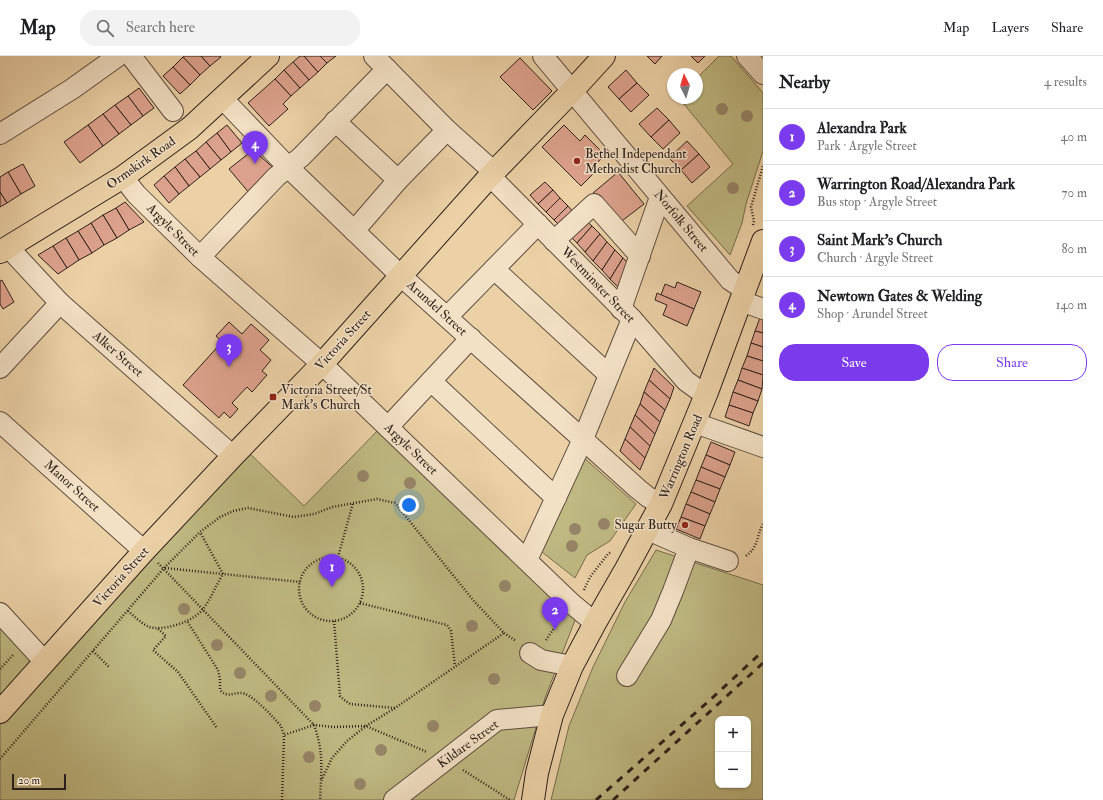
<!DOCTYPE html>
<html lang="en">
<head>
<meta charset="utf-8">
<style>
  :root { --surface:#fff; --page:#f2f2f2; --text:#202124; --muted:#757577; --line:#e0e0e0; --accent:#7c3aed }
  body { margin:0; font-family:"IM FELL Double Pica",serif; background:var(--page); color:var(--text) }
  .controls { position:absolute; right:12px; bottom:12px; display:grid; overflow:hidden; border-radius:8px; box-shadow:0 1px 3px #0004 }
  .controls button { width:36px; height:36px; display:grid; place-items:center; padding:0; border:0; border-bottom:1px solid var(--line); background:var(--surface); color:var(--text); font:20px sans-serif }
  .compass { position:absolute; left:667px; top:12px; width:36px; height:36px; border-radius:50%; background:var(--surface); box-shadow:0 1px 3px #0004; rotate:355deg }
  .scale { position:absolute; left:12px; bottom:10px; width:54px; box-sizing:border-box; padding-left:4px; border:2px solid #2e211c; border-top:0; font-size:11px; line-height:14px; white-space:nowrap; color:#2e211c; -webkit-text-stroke:3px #f3e1c6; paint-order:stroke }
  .you { position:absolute; left:409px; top:449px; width:14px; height:14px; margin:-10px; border:3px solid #fff; border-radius:50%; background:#1a73e8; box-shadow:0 0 0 6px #1a73e833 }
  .badge { display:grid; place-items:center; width:26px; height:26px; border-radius:50%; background:var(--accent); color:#fff; font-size:13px; font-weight:700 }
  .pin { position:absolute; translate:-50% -33px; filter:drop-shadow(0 1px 2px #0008) }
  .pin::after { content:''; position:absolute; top:21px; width:14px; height:12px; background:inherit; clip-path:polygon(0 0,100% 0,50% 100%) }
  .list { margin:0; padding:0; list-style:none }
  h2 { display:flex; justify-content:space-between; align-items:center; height:52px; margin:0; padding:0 16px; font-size:17px }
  h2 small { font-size:13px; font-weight:400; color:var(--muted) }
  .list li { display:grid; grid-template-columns:26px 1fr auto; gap:12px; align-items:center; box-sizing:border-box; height:56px; padding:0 16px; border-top:1px solid var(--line) }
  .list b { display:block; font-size:15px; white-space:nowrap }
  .list p { margin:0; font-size:13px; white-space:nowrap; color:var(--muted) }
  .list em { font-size:13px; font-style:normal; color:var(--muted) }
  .actions { display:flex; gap:8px; padding:12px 16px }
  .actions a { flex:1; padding:9px 0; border:1px solid var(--accent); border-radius:16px; text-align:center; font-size:14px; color:var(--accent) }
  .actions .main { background:var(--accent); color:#fff }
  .icon { flex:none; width:22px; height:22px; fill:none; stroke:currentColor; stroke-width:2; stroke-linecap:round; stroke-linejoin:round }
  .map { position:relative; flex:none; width:763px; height:744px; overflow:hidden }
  header { display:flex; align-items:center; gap:24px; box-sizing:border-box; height:56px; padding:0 20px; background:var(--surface); border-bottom:1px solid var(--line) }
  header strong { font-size:19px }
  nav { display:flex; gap:22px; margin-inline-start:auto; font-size:14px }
  .search { width:280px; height:36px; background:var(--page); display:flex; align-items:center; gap:10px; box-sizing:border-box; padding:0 14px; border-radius:16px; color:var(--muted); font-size:15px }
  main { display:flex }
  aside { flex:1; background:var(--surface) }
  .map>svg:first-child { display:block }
  .green { fill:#bfb982; stroke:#766d4f; fill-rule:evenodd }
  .building { fill:#dda28d; stroke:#2e211c }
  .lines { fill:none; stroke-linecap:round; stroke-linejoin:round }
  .minor-casing { stroke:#5e4d3f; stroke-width:22 }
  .major-casing { stroke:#2e211c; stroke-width:24 }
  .highway-casing { stroke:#2e211c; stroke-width:24 }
  .path { stroke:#2e211c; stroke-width:2.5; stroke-dasharray:1 2; stroke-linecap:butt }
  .minor { stroke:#f3e1c6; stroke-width:20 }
  .major { stroke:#ecd1a7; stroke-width:22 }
  .highway { stroke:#ecd1a7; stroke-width:22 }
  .rail { stroke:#2e211c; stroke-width:3; stroke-dasharray:7 7; stroke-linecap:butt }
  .tree { fill:#978569 }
  .poi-dot { fill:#8f2418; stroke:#f3e1c6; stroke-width:1.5 }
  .labels { text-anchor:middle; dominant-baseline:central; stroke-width:3; stroke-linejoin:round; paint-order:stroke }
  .poi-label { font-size:13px; fill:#2e211c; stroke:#f3e1c6; text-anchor:start }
  .street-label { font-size:13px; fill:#2e211c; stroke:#f3e1c6 }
</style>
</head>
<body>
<header>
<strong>Map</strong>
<div class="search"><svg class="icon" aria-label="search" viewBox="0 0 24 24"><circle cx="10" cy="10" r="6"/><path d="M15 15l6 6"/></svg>Search here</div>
<nav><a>Map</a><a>Layers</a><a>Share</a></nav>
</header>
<main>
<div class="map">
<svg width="763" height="744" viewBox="0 0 763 744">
  <rect width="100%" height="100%" fill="#ecd1a7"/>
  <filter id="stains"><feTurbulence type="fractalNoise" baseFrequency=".005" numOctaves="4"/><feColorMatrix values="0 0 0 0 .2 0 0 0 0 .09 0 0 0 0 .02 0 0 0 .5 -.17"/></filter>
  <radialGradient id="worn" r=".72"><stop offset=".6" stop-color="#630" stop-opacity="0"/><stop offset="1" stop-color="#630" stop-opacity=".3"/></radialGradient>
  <g class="green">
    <polygon points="719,0 731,0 763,37 763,95 746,148 742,167 730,199 687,150 733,108 679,42 697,42 697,22"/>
    <polygon points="384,368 577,559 545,642 514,744 0,744 0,557 45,605 242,390 304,450"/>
    <polygon points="582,400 636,448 610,485 587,499 575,522 537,492"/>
    <path d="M 656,494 L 763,529 L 763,744 L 551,744 L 569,670 L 593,611 L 625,546 ZM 718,663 L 748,663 L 748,729 L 718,729 Z"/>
  </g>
  <g class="building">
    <polygon points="185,0 201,0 210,10 200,19 183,1"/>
    <polygon points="201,0 220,0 221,1 210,10"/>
    <polygon points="300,0 304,0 318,16 309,24 293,6"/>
    <polygon points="304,0 320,0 327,7 318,16"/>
    <polygon points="320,0 336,0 327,7"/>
    <polygon points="647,0 662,0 655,8"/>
    <polygon points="691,0 705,0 698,7"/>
    <polygon points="183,1 200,19 190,29 173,11"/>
    <polygon points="520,2 552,35 533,54 500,21"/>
    <polygon points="293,6 309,24 300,32 284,14"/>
    <polygon points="173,11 190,29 180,38 163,20"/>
    <polygon points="284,14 300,32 291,40 275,23"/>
    <polygon points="626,14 637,27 619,43 608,31"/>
    <polygon points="275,23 291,40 283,48 288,53 269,70 248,47"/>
    <polygon points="637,27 649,39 631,56 619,43"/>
    <polygon points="139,32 154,52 143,60 128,40"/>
    <polygon points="128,40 143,60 131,69 115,49"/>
    <polygon points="115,49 131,69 119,78 103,58"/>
    <polygon points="657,52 669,64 651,81 639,68"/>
    <polygon points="103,58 119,78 103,90 88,69"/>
    <polygon points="669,64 680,77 663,93 651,81"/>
    <polygon points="88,69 103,90 80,107 64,86"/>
    <polygon points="227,69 242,87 231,96 217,77"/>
    <polygon points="564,69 580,85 585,79 605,99 593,111 597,114 581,130 542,91"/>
    <polygon points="217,77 231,96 221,104 206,86"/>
    <polygon points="687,85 699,98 681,114 669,102"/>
    <polygon points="206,86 221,104 210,113 196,95"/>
    <polygon points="253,94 276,114 250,138 229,113"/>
    <polygon points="196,95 210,113 200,121 185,103"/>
    <polygon points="699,98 710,111 692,127 681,114"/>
    <polygon points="185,103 200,121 189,130 175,111"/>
    <polygon points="23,108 35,130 21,138 8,116"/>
    <polygon points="175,111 189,130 179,138 164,120"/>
    <polygon points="8,116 21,138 7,147 0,136 0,121"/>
    <polygon points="618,116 644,148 618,168 593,137"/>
    <polygon points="164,120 179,138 169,147 154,129"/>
    <polygon points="545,126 553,134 538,148 530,139"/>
    <polygon points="553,134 560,142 546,156 538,148"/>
    <polygon points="0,136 7,147 0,151"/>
    <polygon points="560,142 568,150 554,164 546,156"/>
    <polygon points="125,146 144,166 129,174 116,152"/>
    <polygon points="568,150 576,159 562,172 554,164"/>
    <polygon points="116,152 129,174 117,182 103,159"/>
    <polygon points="103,159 117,182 104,189 91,167"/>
    <polygon points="584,163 592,170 577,187 568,178"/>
    <polygon points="91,167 104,189 92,197 78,175"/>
    <polygon points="592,170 600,178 585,196 577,187"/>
    <polygon points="78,175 92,197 79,204 66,182"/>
    <polygon points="600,178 607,186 593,205 585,196"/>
    <polygon points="66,182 79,204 67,212 53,190"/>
    <polygon points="607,186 615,194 602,214 593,205"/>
    <polygon points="53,190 67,212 58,218 38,199"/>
    <polygon points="615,194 623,202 610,223 602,214"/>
    <polygon points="623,202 631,210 619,232 610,223"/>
    <polygon points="2,224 14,246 3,253 0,248 0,225"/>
    <polygon points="677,226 701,236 694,253 661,239 665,228 675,232"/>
    <polygon points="657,237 694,253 687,270 663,259 667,249 655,244"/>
    <polygon points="760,262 763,263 763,277 755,275"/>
    <polygon points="229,266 242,278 251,268 269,284 260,294 271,304 262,315 267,319 252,336 247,331 232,347 238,353 230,362 224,356 219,362 183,329 222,286 216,280"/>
    <polygon points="755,275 763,277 763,291 751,287"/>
    <polygon points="751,287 763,291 763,305 747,300"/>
    <polygon points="747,300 763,305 763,319 742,312"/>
    <polygon points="654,312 674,331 670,343 649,324"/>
    <polygon points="742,312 763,319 762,333 738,324"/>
    <polygon points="649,324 670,343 665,354 644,336"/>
    <polygon points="738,324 762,333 758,345 733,336"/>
    <polygon points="644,336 665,354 660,366 640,348"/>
    <polygon points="733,336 758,345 753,357 729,349"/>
    <polygon points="640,348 660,366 655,378 635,359"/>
    <polygon points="729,349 753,357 749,370 725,361"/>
    <polygon points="635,359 655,378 650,390 630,371"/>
    <polygon points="630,371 650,390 645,402 625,383"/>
    <polygon points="625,383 645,402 640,414 620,395"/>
    <polygon points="711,386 735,396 730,409 706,399"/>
    <polygon points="706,399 730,409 725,421 701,411"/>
    <polygon points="701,411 725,421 720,433 696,424"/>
    <polygon points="696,424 720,433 715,446 691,436"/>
    <polygon points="691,436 715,446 710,458 686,448"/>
    <polygon points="686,448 710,458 705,470 681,461"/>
    <polygon points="681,461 705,470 700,483 676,473"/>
  </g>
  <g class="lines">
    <g class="minor-casing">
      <g id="minor">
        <polyline points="131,0 173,55"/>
        <polyline points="374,0 447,74 494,116"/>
        <polyline points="543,0 730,224 745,234"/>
        <polyline points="747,0 763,18"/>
        <polyline points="223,43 289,112 401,220 638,433 648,441 661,448"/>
        <polyline points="335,65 398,124"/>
        <polyline points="0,78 72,33 118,0"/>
        <polyline points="490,120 632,263 686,325 697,333 707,336"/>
        <polyline points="123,121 136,138 200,201 322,308 571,547 595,567"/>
        <polyline points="354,175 398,124 447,74"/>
        <polyline points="554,185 594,148 640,200"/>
        <polyline points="8,191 60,247 233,400"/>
        <polyline points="200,201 276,121 301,101 387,13"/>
        <polyline points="494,213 609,319"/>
        <polyline points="741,245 763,253"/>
        <polyline points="621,253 660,141"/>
        <polyline points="447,261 538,168"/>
        <polyline points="0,312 60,247"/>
        <polyline points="431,325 556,442"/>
        <polyline points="0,366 144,495"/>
        <polyline points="695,367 763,391"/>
        <polyline points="388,371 471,282"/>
        <polyline points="648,474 689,492 728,505"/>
        <polyline points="527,504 583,383 632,263"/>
        <polyline points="0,557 45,606"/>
        <polyline points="530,597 541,604 572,610"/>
        <polyline points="627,620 661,564 673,535 689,492"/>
        <polyline points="394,744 497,664 552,659"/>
      </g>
    </g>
    <g class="major-casing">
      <g id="major">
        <polyline points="0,656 144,495 233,400 322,308 490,120 572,35 604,0"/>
        <polyline points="533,744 537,717 552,659 572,610 595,567 626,513 661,448 707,336 763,185"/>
      </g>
    </g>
    <g class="highway-casing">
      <polyline id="highway" points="0,196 123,121 190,72 268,0"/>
    </g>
    <g class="path">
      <polyline points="753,169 754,165 751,151 763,110"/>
      <path d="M 746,500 C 759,490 756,481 763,468"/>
      <circle cx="331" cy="533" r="32"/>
      <polyline points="338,501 353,447"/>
      <path d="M 158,507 L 314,669 L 284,679 C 283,676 282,673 281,670 C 274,662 251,636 240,637 C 231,637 228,642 220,634 L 220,623 L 218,614 L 187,565"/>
      <polyline points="165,512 300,526"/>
      <polyline points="584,534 590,521 608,498 611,496"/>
      <polyline points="360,547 447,569 451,575 455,610"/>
      <path d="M 128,555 C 134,560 140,566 147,570 C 161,577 195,565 203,553 C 211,543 216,529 223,518 L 200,476"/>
      <polyline points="334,565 340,640 343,643 350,648 395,652"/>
      <polyline points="158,573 166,580 153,594 178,616 217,672"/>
      <polyline points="504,577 516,585"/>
      <polyline points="546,584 561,562"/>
      <polyline points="93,595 109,611"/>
      <polyline points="0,613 13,599"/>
      <polyline points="0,703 164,512 200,476 220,461 233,455 248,452 294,461 314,458 332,451 377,443 395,447 473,544 504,577 395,652 366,670 347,685 332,702 321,725 320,744"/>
      <polyline points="463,714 510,744"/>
      <path d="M 321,723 C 322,703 321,688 314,669 L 333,671 L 366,670 L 427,696"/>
      <polyline points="282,744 284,679"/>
    </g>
    <use href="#minor" class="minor"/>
    <use href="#major" class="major"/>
    <use href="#highway" class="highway"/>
    <g class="rail">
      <polyline points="596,744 709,645 763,595"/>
      <polyline points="613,744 763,607"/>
    </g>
  </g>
  <g class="tree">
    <circle cx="722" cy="53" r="6"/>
    <circle cx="747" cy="60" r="6"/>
    <circle cx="733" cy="132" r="6"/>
    <circle cx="363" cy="420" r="6"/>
    <circle cx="410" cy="427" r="6"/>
    <circle cx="604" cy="468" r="6"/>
    <circle cx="575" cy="473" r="6"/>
    <circle cx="572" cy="490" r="6"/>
    <circle cx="505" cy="530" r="6"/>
    <circle cx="184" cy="553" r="6"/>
    <circle cx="472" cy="570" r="6"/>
    <circle cx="217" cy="589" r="6"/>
    <circle cx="240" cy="617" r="6"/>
    <circle cx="494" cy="623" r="6"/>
    <circle cx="271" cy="640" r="6"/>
    <circle cx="315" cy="650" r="6"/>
    <circle cx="433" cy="670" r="6"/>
    <circle cx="381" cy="694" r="6"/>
    <circle cx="309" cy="701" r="6"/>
    <circle cx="360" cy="728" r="6"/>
  </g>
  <g class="poi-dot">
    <circle cx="577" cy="105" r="4"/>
    <rect x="269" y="337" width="8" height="8" rx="2"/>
    <circle cx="685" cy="469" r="4"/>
  </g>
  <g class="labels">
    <g class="poi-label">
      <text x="585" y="98">Bethel Independant<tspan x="585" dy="15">Methodist Church</tspan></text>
      <text x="281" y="334">Victoria Street/St<tspan x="281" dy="15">Mark's Church</tspan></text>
      <text x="677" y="469" text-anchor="end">Sugar Butty</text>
    </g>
    <g class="street-label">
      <text transform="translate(141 107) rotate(-35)">Ormskirk Road</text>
      <text transform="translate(681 165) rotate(50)">Norfolk Street</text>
      <text transform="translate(173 174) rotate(45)">Argyle Street</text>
      <text transform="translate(598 229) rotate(46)">Westminster Street</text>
      <text transform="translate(437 252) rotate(42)">Arundel Street</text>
      <text transform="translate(343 284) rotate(-48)">Victoria Street</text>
      <text transform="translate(118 298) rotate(41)">Alker Street</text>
      <text transform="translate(411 393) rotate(44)">Argyle Street</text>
      <text transform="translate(681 401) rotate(-67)">Warrington Road</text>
      <text transform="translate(72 430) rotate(42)">Manor Street</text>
      <text transform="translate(121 521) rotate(-48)">Victoria Street</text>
      <text transform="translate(468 688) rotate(-36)">Kildare Street</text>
    </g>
  </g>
  <rect width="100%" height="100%" filter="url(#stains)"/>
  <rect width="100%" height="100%" fill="url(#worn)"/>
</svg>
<div class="controls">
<button>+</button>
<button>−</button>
</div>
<svg class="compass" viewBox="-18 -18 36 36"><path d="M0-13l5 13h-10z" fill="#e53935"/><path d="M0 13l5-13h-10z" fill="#757577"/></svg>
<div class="scale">20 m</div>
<div class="you"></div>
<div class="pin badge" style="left:332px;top:531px">1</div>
<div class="pin badge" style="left:555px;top:574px">2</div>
<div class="pin badge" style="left:229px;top:311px">3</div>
<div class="pin badge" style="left:255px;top:108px">4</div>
</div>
<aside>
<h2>Nearby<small>4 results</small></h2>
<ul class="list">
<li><span class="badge">1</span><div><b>Alexandra Park</b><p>Park · Argyle Street</p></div><em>40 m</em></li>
<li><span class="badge">2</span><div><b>Warrington Road/Alexandra Park</b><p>Bus stop · Argyle Street</p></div><em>70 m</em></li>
<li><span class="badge">3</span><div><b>Saint Mark's Church</b><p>Church · Argyle Street</p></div><em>80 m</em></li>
<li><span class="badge">4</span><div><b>Newtown Gates &amp; Welding</b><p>Shop · Arundel Street</p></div><em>140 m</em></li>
</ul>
<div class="actions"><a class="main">Save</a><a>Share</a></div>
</aside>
</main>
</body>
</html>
